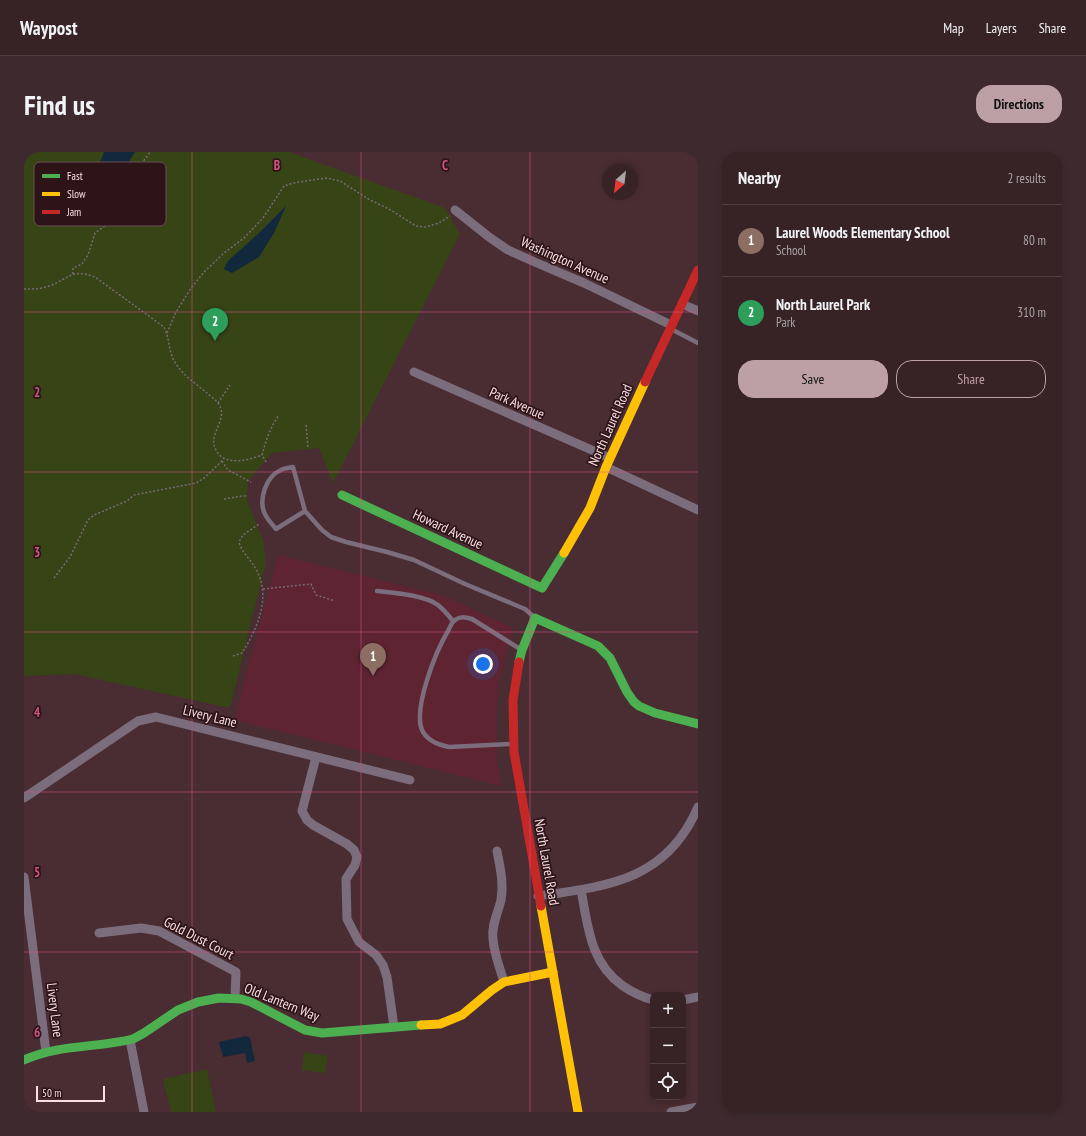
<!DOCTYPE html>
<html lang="en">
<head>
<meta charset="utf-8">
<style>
  :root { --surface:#372226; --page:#3e2a2e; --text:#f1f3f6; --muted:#aaa4a7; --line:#513f43; --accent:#bda0a5 }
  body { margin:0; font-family:"PT Sans Narrow",sans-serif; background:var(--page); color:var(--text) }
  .controls { position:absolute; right:12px; bottom:12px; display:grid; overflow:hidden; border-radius:8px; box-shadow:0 2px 6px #0003 }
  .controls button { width:36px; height:36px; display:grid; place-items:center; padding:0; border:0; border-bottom:1px solid var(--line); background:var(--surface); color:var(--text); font:20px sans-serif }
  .compass { position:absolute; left:578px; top:12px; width:36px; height:36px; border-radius:50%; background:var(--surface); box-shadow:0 2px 6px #0003; rotate:208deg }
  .scale { position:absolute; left:12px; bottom:10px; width:69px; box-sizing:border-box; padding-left:4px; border:2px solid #fbdee2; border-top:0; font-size:11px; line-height:14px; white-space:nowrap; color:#fbdee2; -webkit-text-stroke:3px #2c1419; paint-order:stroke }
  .you { position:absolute; left:459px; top:512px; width:14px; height:14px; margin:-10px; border:3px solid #fff; border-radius:50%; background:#1a73e8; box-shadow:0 0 0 6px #1a73e833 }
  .badge { display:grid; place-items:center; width:26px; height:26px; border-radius:50%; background:var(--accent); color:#fff; font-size:13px; font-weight:700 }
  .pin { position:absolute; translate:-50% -33px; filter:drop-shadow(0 1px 2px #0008) }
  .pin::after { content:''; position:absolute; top:21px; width:14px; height:12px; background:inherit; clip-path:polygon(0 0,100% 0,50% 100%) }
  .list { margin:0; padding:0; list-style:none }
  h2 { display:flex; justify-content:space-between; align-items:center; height:52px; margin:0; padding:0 16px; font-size:17px }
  h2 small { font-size:13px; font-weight:400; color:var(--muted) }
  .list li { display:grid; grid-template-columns:26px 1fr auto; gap:12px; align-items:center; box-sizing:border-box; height:72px; padding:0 16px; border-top:1px solid var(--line) }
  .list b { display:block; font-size:15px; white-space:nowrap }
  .list p { margin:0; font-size:13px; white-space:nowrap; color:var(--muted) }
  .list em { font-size:13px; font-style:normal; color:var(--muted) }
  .actions { display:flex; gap:8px; padding:12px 16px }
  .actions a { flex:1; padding:9px 0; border:1px solid var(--accent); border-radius:16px; text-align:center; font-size:14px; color:var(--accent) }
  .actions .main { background:var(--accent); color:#111 }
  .icon { flex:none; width:22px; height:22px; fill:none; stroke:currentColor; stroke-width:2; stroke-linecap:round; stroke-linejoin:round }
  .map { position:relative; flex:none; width:674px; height:960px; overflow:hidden; border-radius:16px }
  header { display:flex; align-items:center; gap:24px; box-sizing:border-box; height:56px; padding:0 20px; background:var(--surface); border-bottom:1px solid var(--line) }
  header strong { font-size:19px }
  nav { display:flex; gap:22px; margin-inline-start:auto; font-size:14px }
  .intro { display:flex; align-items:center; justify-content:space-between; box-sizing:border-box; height:96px; padding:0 24px }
  h1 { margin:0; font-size:28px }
  .button { padding:10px 18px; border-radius:16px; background:var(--accent); color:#111; font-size:14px; font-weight:700 }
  main { display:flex; gap:24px; padding:0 24px }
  aside { flex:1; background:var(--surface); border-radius:16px; box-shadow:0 2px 6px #0003 }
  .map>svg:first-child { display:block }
  .built { fill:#5e2432 }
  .green { fill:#374416 }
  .water { fill:#11283d }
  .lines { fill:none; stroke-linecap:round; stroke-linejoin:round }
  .path { stroke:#7a6974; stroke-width:1.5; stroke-dasharray:2 2; stroke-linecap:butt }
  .lane { stroke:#7b6d7c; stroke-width:4.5 }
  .street { stroke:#7b6d7c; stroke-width:9 }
  .fast { stroke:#4caf50; stroke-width:9 }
  .slow { stroke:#ffc107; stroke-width:9 }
  .jam { stroke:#c62828; stroke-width:9 }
  .grid { fill:none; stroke:#d35384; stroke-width:1; stroke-opacity:0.55 }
  .labels { text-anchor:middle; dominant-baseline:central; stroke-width:3.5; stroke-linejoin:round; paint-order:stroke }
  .street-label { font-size:14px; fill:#fbdee2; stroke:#2c1419 }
  .key { fill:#2c1419; stroke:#6a5155; stroke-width:1 }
  .key-label { font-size:11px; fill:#fbdee2 }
  .grid-label { font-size:13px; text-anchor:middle; font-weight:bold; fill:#d35384; stroke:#2c1419; stroke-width:3.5; stroke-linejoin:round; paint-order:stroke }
</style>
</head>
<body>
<header>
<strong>Waypost</strong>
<nav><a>Map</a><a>Layers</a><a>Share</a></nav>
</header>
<div class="intro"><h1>Find us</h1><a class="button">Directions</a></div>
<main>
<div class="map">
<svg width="674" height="960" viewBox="0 0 674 960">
  <rect width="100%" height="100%" fill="#492d33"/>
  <polygon class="built" points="254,403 420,444 489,476 474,535 472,565 472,604 478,634 210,568"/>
  <g class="green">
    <polygon points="0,0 265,0 421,56 436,82 309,331 295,296 248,301 224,329 223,348 239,388 242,410 206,556 50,522 0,524"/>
    <polygon points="280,900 304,904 301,921 278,918"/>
    <polygon points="183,917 192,960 147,960 139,927"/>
  </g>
  <g class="water">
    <path d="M 80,0 L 111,0 C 98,18 93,40 79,58 C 63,59 54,54 54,38 C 63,26 76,15 80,0 Z"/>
    <polygon points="262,54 250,81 235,105 208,121 200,117 204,109 235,81"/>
    <polygon points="222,884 226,886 231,909 223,911 221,901 199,905 195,890"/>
  </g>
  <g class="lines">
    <g class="path">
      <path d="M 49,122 L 49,116 L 58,112 L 64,103 L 71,81 C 85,71 102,59 106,41 C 107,34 107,28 111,20 C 115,13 122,7 126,0"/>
      <path d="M 0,137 C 8,137 17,137 25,134 C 45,127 47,116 71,125 L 140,175 C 146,186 144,201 152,212 C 160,224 172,232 183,241 C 186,244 192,248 194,251 C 203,263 192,275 190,286 C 189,290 190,294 192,298 C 200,315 225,308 238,303"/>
      <polyline points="143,181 152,160 167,136 181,119 200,101 220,86 239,66 260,34 269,31 302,26 316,29 346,48 365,57 392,74 402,75 415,71 426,64"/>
      <polyline points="194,251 206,233"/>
      <polyline points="282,273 284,295"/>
      <polyline points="198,309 204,318 227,330"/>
      <path d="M 242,310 L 238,303 C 242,288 246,276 255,263"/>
      <polyline points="200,347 218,344 224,344"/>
      <polyline points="30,426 46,405 64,368 70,363 103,349 110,343 172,331 180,326 200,307"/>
      <polyline points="239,437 287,432 292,443 311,449"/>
      <path d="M 209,504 L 218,501 C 233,477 247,447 233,419 C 228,408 218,402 215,390 L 219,383 L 235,372"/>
    </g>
    <g class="lane">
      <polyline points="647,177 674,191"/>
      <path d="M 281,359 L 252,377 C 248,372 243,367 241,362 C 234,348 242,324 257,318 C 260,316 265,316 269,315 L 281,359 L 298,378 L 307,385 L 322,390 L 363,400 L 390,408 L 441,432 L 501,457 L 510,465"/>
      <path d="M 353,439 C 370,441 400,443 414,453 C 420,458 425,464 429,469"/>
      <path d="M 488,592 L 425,595 C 415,593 403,589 398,578 C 389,556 412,499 424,479 C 426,476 427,471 430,469 C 435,464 441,465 448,467 L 496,497"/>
    </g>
    <g class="street">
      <polyline points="431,58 465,85 484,98 513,111 560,131 647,173"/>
      <polyline points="658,152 674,159"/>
      <polyline points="390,220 586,306"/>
      <polyline points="582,315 674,358"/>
      <polyline points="292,605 278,659 283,668 289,673 323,692 330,698 333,705 331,713 322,727 323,767 335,790 352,803 359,813 363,825 370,875"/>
      <polyline points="0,646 114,569 132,565 386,628"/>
      <path d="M 473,699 C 476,715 480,731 477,748 C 474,761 467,774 469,787 C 470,802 476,816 480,830"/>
      <polyline points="0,725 22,900"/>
      <path d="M 557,738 C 564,774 566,811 599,834 C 608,840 618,845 629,848"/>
      <path d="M 514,744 C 585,734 643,728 674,655"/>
      <polyline points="75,781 117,776 135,779 212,820 211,846"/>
      <polyline points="659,848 674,845"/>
      <polyline points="106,888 120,960"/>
      <polyline points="647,960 674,955"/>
    </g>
    <g class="fast">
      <polyline points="318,343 518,436 540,401"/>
      <polyline points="495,510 498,498 511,466 574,494 586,506 603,540 610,550 615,554 631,561 674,572"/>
      <path d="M 0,908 C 35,892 73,896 109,887 L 120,881 L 154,858 L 174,850 L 195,846 L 217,847 L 227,850 L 281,878 L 298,881 L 397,873"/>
    </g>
    <g class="slow">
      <polyline points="540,401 566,356 582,315 621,230"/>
      <polyline points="517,754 554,960"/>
      <polyline points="397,873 416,872 438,863 468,838 480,830 529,820"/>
    </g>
    <g class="jam">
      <polyline points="621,230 674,118"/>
      <polyline points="495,510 489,548 490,600 517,754"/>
    </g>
  </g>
  <path class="grid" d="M 168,0 L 168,960M 337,0 L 337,960M 506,0 L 506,960M 0,160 L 674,160M 0,320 L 674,320M 0,480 L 674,480M 0,640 L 674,640M 0,800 L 674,800"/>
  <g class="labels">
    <g class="street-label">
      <text transform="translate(541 108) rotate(24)">Washington Avenue</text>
      <text transform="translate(493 251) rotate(24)">Park Avenue</text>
      <text transform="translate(586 273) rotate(-66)">North Laurel Road</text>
      <text transform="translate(424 377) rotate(25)">Howard Avenue</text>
      <text transform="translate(186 564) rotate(14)">Livery Lane</text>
      <text transform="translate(523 710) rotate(80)">North Laurel Road</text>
      <text transform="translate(175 786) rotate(27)">Gold Dust Court</text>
      <text transform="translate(258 850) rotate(22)">Old Lantern Way</text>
      <text transform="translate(31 858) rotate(83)">Livery Lane</text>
    </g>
  </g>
  <rect x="10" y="10" width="132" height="64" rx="6" class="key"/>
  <rect x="18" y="22" width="18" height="4" fill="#4caf50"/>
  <rect x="18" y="40" width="18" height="4" fill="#ffc107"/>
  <rect x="18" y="58" width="18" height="4" fill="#c62828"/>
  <g class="key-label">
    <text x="43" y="28">Fast</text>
    <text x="43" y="46">Slow</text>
    <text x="43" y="64">Jam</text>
  </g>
  <g class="grid-label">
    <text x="253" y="18">B</text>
    <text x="421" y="18">C</text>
    <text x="13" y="245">2</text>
    <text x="13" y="405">3</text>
    <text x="13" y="565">4</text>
    <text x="13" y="725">5</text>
    <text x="13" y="885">6</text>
  </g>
</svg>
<div class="controls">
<button>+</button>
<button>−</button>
<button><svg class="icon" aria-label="locate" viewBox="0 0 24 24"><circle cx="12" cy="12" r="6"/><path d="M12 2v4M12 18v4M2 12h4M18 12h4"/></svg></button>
</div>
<svg class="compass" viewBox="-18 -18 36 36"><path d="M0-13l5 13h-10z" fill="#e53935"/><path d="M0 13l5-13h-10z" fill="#aaa4a7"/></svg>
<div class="scale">50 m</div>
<div class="you"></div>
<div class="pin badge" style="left:349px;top:524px;background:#8d6e63">1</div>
<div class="pin badge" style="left:191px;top:189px;background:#2e9e5b">2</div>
</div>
<aside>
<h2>Nearby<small>2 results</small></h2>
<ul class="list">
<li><span class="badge" style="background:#8d6e63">1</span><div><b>Laurel Woods Elementary School</b><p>School</p></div><em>80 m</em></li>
<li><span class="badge" style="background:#2e9e5b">2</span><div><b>North Laurel Park</b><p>Park</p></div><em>310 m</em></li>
</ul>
<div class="actions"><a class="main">Save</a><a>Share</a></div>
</aside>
</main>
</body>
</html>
